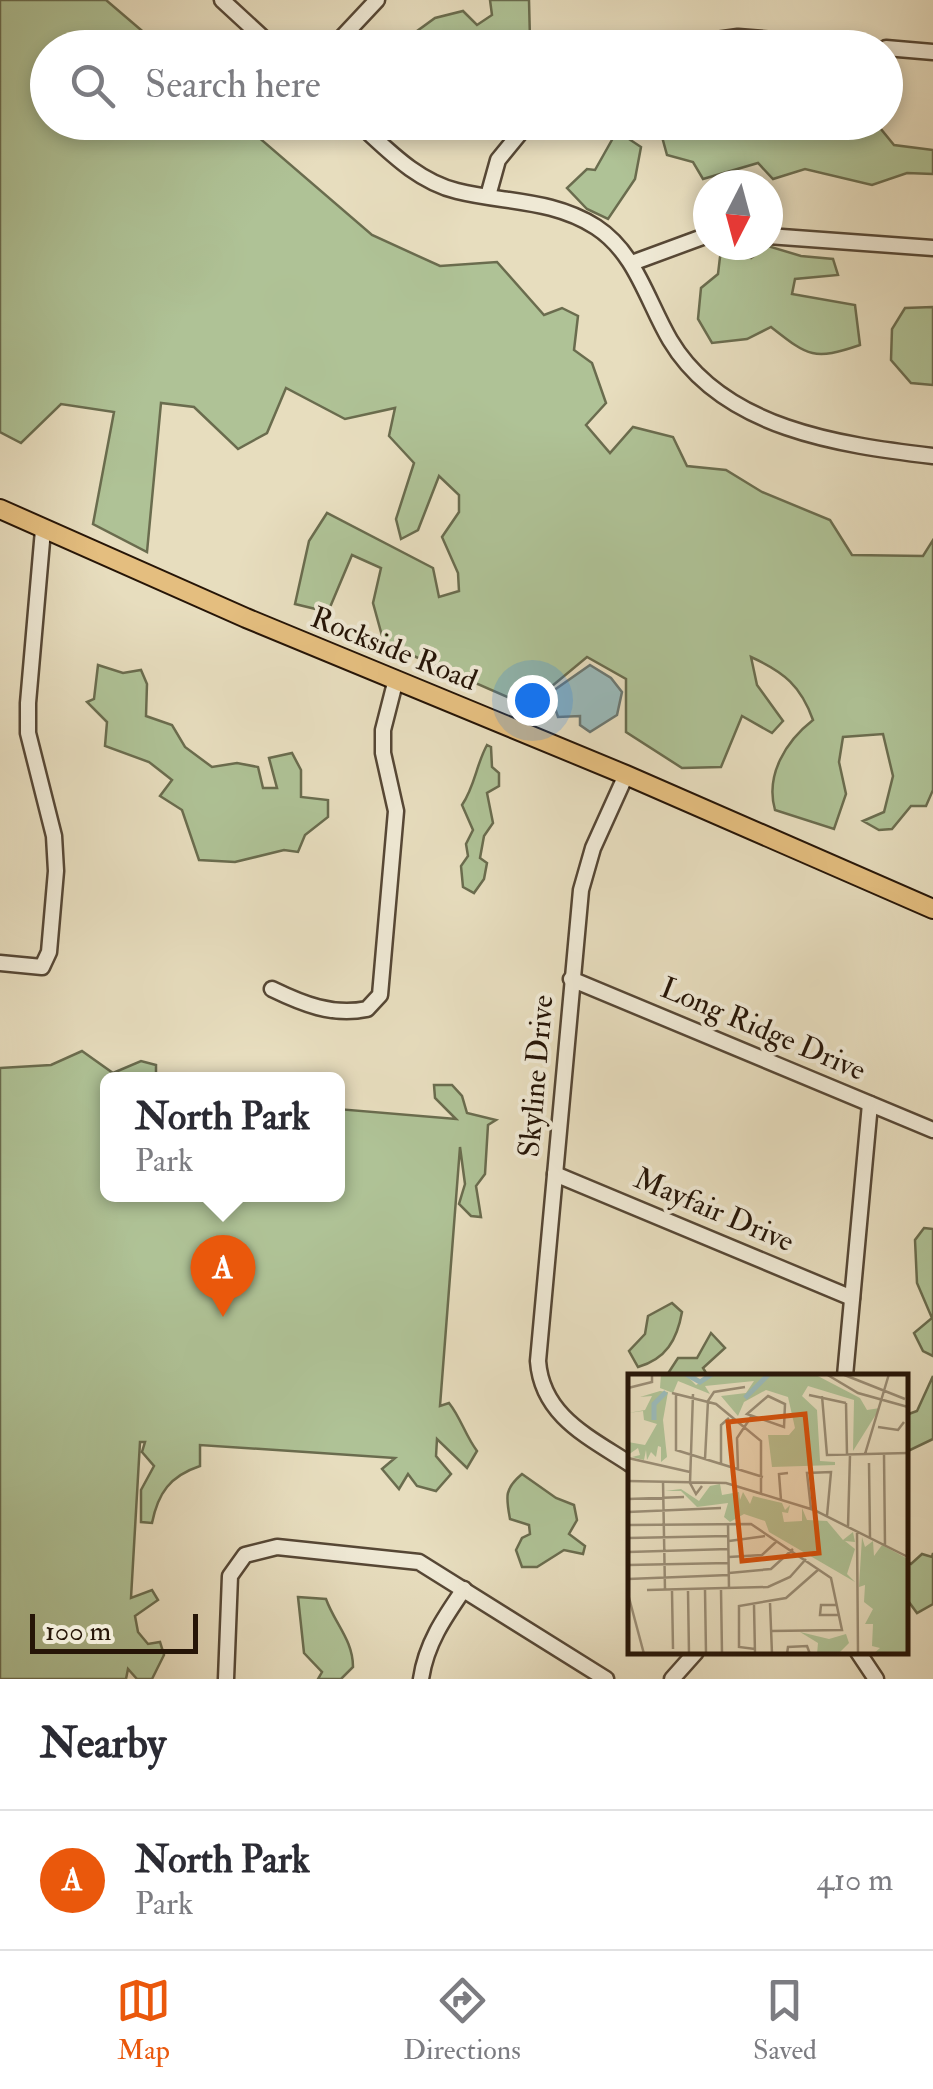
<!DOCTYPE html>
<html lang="en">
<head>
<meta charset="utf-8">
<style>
  :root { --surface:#fff; --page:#f2f2f3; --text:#2b2b33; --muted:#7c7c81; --line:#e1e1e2; --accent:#ea580c }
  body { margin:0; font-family:"IM FELL Double Pica",serif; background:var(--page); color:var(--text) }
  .compass { position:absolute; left:693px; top:170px; width:90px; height:90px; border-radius:50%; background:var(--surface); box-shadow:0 5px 15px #0003; rotate:186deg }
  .scale { position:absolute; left:30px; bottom:25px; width:168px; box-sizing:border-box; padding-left:10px; border:5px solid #261507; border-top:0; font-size:28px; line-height:35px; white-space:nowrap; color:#261507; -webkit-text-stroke:8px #efe9d5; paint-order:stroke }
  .you { position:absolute; left:532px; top:700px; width:35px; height:35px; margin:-25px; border:8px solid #fff; border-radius:50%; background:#1a73e8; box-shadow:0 0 0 15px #1a73e833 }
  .badge { display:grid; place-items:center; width:65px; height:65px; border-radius:50%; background:var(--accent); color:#fff; font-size:32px; font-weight:700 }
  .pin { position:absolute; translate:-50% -82px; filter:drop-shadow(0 2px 5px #0008) }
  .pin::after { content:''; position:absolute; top:52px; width:35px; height:30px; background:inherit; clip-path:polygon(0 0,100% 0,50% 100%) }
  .popup { position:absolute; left:100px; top:1072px; width:245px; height:130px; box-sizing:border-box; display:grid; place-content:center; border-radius:15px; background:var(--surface); filter:drop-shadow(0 2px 8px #0005); font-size:32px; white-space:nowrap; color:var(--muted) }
  .popup b { font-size:38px; color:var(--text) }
  .popup::after { content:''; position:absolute; left:50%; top:100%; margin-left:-20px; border:20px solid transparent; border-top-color:var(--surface) }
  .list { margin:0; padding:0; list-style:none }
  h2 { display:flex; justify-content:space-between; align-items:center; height:130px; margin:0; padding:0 40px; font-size:42px }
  h2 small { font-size:32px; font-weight:400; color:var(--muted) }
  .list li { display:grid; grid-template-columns:65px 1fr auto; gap:30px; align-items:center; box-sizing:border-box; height:140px; padding:0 40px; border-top:2px solid var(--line) }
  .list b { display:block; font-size:38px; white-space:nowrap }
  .list p { margin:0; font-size:32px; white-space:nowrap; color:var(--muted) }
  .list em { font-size:32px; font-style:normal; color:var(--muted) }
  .icon { flex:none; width:55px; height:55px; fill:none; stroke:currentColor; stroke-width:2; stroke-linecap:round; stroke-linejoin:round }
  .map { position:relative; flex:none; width:933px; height:1679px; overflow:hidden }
  .search { position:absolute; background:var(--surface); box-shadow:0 5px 15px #0003; left:30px; right:30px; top:30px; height:110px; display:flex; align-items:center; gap:25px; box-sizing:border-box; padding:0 35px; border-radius:55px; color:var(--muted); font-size:38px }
  .sheet { height:270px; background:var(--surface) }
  nav { display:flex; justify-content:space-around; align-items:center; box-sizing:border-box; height:140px; border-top:2px solid var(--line); background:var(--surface); font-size:28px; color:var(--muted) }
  nav a { display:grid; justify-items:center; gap:5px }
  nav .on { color:var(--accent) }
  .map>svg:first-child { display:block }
  .green { fill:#afc296; stroke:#6a6c4e; stroke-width:2.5 }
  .water { fill:#9ababa; stroke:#6c7872; stroke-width:2.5 }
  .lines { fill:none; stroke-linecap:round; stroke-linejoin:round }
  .minor-casing { stroke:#564735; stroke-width:19 }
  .major-casing { stroke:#261507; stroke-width:22 }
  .minor { stroke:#efe9d5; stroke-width:14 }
  .major { stroke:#e4be7f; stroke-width:18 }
  .labels { text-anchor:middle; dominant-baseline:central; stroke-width:8; stroke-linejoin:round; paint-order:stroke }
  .street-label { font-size:30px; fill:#261507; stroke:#efe9d5 }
  .inset-river { fill:none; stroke:#9ababa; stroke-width:5 }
  .inset-road { fill:none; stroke:#9a8d75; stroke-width:2.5 }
  .view { fill:#d5520c; fill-opacity:0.15; stroke:#d5520c; stroke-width:5 }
  .inset-edge { fill:none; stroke:#261507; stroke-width:5 }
</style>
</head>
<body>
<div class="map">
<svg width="933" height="1679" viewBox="0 0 933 1679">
  <rect width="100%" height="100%" fill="#e7ddbe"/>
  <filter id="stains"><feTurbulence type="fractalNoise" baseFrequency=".002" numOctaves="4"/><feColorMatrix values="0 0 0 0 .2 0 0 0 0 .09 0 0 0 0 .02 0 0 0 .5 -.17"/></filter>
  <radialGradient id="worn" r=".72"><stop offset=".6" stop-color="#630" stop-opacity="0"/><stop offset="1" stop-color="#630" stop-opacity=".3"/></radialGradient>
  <g class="green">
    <path d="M 0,0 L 106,0 L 161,47 L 48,48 L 48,122 L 242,123 L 372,235 L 440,266 L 497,262 L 544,315 L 562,308 L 578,316 L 574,350 L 592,363 L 606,403 L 586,425 L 610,453 L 633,427 L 673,437 L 687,466 L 726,470 L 762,492 L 830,520 L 852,555 L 923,556 L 933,540 L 933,790 L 926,806 L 911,806 L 892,829 L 879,830 L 863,821 L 884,812 L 893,776 L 883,734 L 843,737 L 839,762 L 846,794 L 834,829 L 775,810 C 765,775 786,741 813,720 C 801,686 784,672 751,657 L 757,685 L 783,721 L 772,733 L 742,716 L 721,767 L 682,768 L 626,732 L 626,679 L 587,657 L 528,706 L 384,643 L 373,603 L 381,568 L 352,555 L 328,612 L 295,604 L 309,541 L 327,513 L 433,568 L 439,597 L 459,591 L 458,573 L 442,537 L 459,512 L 459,495 L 439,476 L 418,530 L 401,539 L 396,519 L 414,463 L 389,436 L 395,408 L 345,419 L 286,388 L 267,433 L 238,449 L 194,407 L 161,403 L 147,552 L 93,524 L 114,412 L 61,404 L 21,443 L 0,432 Z"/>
    <polygon points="490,0 529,0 530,40 508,47 395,47 435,18 463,11 477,25 492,15"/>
    <polygon points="678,123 876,123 894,145 933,150 933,174 907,173 872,185 805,169 773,179 758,163 703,179 693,162 667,155 661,133"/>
    <polygon points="617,131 641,147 635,179 608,219 587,209 567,188 587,169 595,170"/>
    <path d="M 731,245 L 751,258 L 768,246 L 801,256 L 833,259 L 838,275 L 795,279 L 792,294 L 855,305 L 860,345 C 813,361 808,356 771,327 L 747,339 L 712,343 L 698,319 L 701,288 L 718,274 L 720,257 Z"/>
    <polygon points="933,307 933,385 911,383 891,360 892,329 905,308"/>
    <polygon points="98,665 123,673 141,670 147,684 146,716 172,725 185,747 212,767 237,763 258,767 263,788 277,788 269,758 292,753 301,770 301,797 328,800 328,817 305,835 298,852 284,850 235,862 199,860 182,810 160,796 172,780 149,762 105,746 107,722 87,702 94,699"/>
    <path d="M 487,745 L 491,747 L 492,767 L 499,773 L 499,786 L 487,793 L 493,823 L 484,836 L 480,858 L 487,863 L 484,879 L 474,893 L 463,887 L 461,866 L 468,856 L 466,844 L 473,830 L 462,805 C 475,786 476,765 487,745 Z"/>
    <path d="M 82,1051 L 113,1073 L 141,1061 L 156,1065 L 156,1079 L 108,1080 L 108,1194 L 338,1194 L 338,1109 L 456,1119 L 435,1098 L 434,1085 L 452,1085 L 462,1096 L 467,1113 L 496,1120 L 488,1125 L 485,1174 L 476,1186 L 481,1217 L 471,1216 L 459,1204 L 465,1184 L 460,1147 L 440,1406 L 449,1403 C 461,1418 465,1435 477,1451 L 467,1468 L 437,1439 L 436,1456 L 451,1474 L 436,1491 L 417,1486 L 408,1474 L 399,1489 L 382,1469 L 395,1458 L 200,1445 L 200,1466 C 170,1476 158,1493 152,1523 L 141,1522 L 141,1490 L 154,1466 L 142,1452 L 145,1442 L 140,1442 L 131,1598 L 152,1590 L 158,1600 L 135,1616 L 138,1632 L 148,1644 L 160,1642 L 164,1655 L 152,1679 L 137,1679 L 128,1669 L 126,1679 L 0,1679 L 0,1068 L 51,1065 Z"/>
    <polygon points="924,1228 933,1229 933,1356 923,1351 914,1333 932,1318 917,1283 915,1240"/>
    <path d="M 672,1303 L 682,1312 C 677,1340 666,1359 638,1367 L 629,1351 L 645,1334 L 648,1316 Z"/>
    <polygon points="711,1333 725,1348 703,1368 708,1376 646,1376 667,1375 678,1358 697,1358"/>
    <polygon points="933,1376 933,1439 906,1452 906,1415 917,1411"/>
    <path d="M 522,1474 L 556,1498 L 574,1505 L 577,1520 L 569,1534 L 585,1546 L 583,1554 L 564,1550 L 537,1567 L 522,1567 L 516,1550 L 522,1538 L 530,1534 L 529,1525 L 510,1519 C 506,1497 504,1489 522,1474 Z"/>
    <polygon points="933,1553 933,1604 917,1613 906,1598 906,1561 911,1564 922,1554 932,1557"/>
    <path d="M 298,1597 L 326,1599 C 335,1624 353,1640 353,1667 L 341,1679 L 318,1679 L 322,1672 L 304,1653 Z"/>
  </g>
  <polygon class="water" points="590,665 611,678 622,692 617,715 590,732 580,725 580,716 558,717 550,693"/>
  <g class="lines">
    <g class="minor-casing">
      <g id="minor">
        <polyline points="222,0 274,48"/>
        <polyline points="332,48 377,0"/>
        <polyline points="658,48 738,37 874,48"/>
        <polyline points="886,48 933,52"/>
        <path d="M 357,122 C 387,149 416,181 457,191 C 505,203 552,199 596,227 C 636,253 647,301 670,340 C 723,429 840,445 933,456"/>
        <polyline points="488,196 498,160 529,122"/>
        <polyline points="768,236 933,248"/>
        <polyline points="632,263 708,235"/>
        <path d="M 626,775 L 593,848 L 581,890 L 538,1361 C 542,1416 589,1437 630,1464"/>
        <polyline points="0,963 42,967 49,952 56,871 54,836 28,733 28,703 43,530"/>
        <polyline points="571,979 933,1130"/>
        <path d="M 272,989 C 303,1004 332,1016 367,1009 L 380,995 L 396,811 L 383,753 L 383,730 L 396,679"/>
        <polyline points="555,1174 852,1298"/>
        <polyline points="845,1376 870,1104"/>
        <polyline points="858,1652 876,1679"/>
        <polyline points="226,1679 230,1576 245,1555 277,1547 419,1562 606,1679"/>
        <path d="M 421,1679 C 426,1644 444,1618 464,1589"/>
        <polyline points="672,1679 696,1652"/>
      </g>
    </g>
    <g class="major-casing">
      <polyline id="major" points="0,509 246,618 626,775 933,909"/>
    </g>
    <use href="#minor" class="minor"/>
    <use href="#major" class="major"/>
  </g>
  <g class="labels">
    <g class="street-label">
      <text transform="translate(394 649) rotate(22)">Rockside Road</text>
      <text transform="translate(763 1029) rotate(23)">Long Ridge Drive</text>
      <text transform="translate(536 1076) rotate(-85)">Skyline Drive</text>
      <text transform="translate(714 1210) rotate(23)">Mayfair Drive</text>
    </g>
  </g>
  <g transform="translate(628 1374)">
    <rect width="280" height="280" fill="#e7ddbe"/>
    <path d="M 33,0 L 83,0 L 61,4 L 68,11 L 86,0 L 186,0 L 232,24 L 239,36 L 252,34 L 225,77 L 226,26 L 180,12 L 174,22 L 189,36 L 192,87 L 207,88 L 207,91 L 144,93 L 140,61 L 161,61 L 167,54 L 160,23 L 138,16 L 116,28 L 110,42 L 93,22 L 118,19 L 126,7 L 77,12 L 82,20 L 50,7 L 45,19 L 32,14 ZM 32,17 L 40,18 L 35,46 L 39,83 L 33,88 L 33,73 L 30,72 L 28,83 L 23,78 L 19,86 L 18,76 L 16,86 L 4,83 L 12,81 L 10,74 L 0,81 L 0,68 L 17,71 L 29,50 L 16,46 L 15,37 L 0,39 L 17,36 L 24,22 L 12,23 ZM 92,110 L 94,121 L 111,118 L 112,126 L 115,118 L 122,130 L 125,122 L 154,129 L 157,136 L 162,131 L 160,139 L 154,138 L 156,148 L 174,147 L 174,134 L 179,146 L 199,147 L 215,166 L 225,158 L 227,168 L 217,167 L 227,175 L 219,200 L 227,208 L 141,158 L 137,147 L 116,140 L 102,148 L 96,143 L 100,129 L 69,133 L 53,117 L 37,117 L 53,115 L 71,127 L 82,112 ZM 234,163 L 237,173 L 245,167 L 246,182 L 254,171 L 280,185 L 280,280 L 245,280 L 252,274 L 244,272 L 245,250 L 237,250 L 245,235 L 236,228 L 237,211 L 231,213 ZM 172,258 L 201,265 L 218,260 L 221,269 L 210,280 L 189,280 L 190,269 Z" fill="#afc296"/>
    <path class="inset-river" d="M 58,0 L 72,8 L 84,0M 117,24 L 141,0M 26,46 L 26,30 L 38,18"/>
    <path class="inset-road" d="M 198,0 L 230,19 L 280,33M 214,0 L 277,25M 0,14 L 24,8 L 24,0M 44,19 L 88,30 L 133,67 L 133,120M 65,20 L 62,109 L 68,120 L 74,112M 48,21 L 48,76 L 135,103M 181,21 L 218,29M 140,22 L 157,30 L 156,53 L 119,40 ZM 194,22 L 199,81 L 280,79M 218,29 L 219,81M 250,53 L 270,56 L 276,48M 237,80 L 261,0M 256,80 L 257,172M 0,84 L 62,98M 77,85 L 80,27 L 86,18 L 117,13M 241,89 L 242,164M 93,90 L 93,51 L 101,44M 110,95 L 109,64 L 123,43M 0,107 L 98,109 L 186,136 L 280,183M 35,107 L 37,216M 0,125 L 56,123M 153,126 L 151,100 L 160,99M 183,135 L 179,99 L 203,98 L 199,142M 0,138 L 93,134M 100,149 L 101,215M 0,151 L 123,150 L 203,204 L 214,256 L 143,257M 220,153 L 222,81M 229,157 L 230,280M 0,164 L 100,162M 101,167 L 137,162M 0,178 L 101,175M 101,183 L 134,181 L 149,167M 0,191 L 101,189M 101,199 L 143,195 L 165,175M 0,205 L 101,201M 19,216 L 140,213 L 162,203 L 178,185M 77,216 L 78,280M 93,216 L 94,280M 44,217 L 45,275M 60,217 L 61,280M 0,220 L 16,280M 142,229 L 144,280M 126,231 L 127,280M 208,231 L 193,231 L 192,241 L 212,241M 127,275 L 111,273 L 111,232 L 158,224 L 191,195M 159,280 L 160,273 L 179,272 L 182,280"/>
    <path class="view" d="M 177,40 L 191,179 L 114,187 L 100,48 Z"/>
    <rect width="280" height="280" class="inset-edge"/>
  </g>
  <rect width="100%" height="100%" filter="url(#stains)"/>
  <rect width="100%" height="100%" fill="url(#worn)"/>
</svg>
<svg class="compass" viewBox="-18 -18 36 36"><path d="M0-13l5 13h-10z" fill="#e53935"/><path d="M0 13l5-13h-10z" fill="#7c7c81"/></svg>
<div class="scale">100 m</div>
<div class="you"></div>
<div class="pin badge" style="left:223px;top:1317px">A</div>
<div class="popup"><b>North Park</b>Park</div>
<div class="search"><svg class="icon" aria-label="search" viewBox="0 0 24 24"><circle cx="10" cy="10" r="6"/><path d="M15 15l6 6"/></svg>Search here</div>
</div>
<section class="sheet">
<h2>Nearby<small></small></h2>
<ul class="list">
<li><span class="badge">A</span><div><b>North Park</b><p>Park</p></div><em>410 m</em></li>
</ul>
</section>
<nav>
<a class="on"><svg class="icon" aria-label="map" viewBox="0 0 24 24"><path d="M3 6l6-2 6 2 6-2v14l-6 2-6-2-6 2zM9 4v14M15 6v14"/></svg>Map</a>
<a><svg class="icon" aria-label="directions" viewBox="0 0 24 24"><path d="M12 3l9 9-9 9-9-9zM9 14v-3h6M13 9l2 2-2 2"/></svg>Directions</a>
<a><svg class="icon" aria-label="saved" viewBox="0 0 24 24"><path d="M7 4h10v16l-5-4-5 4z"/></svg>Saved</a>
</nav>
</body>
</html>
